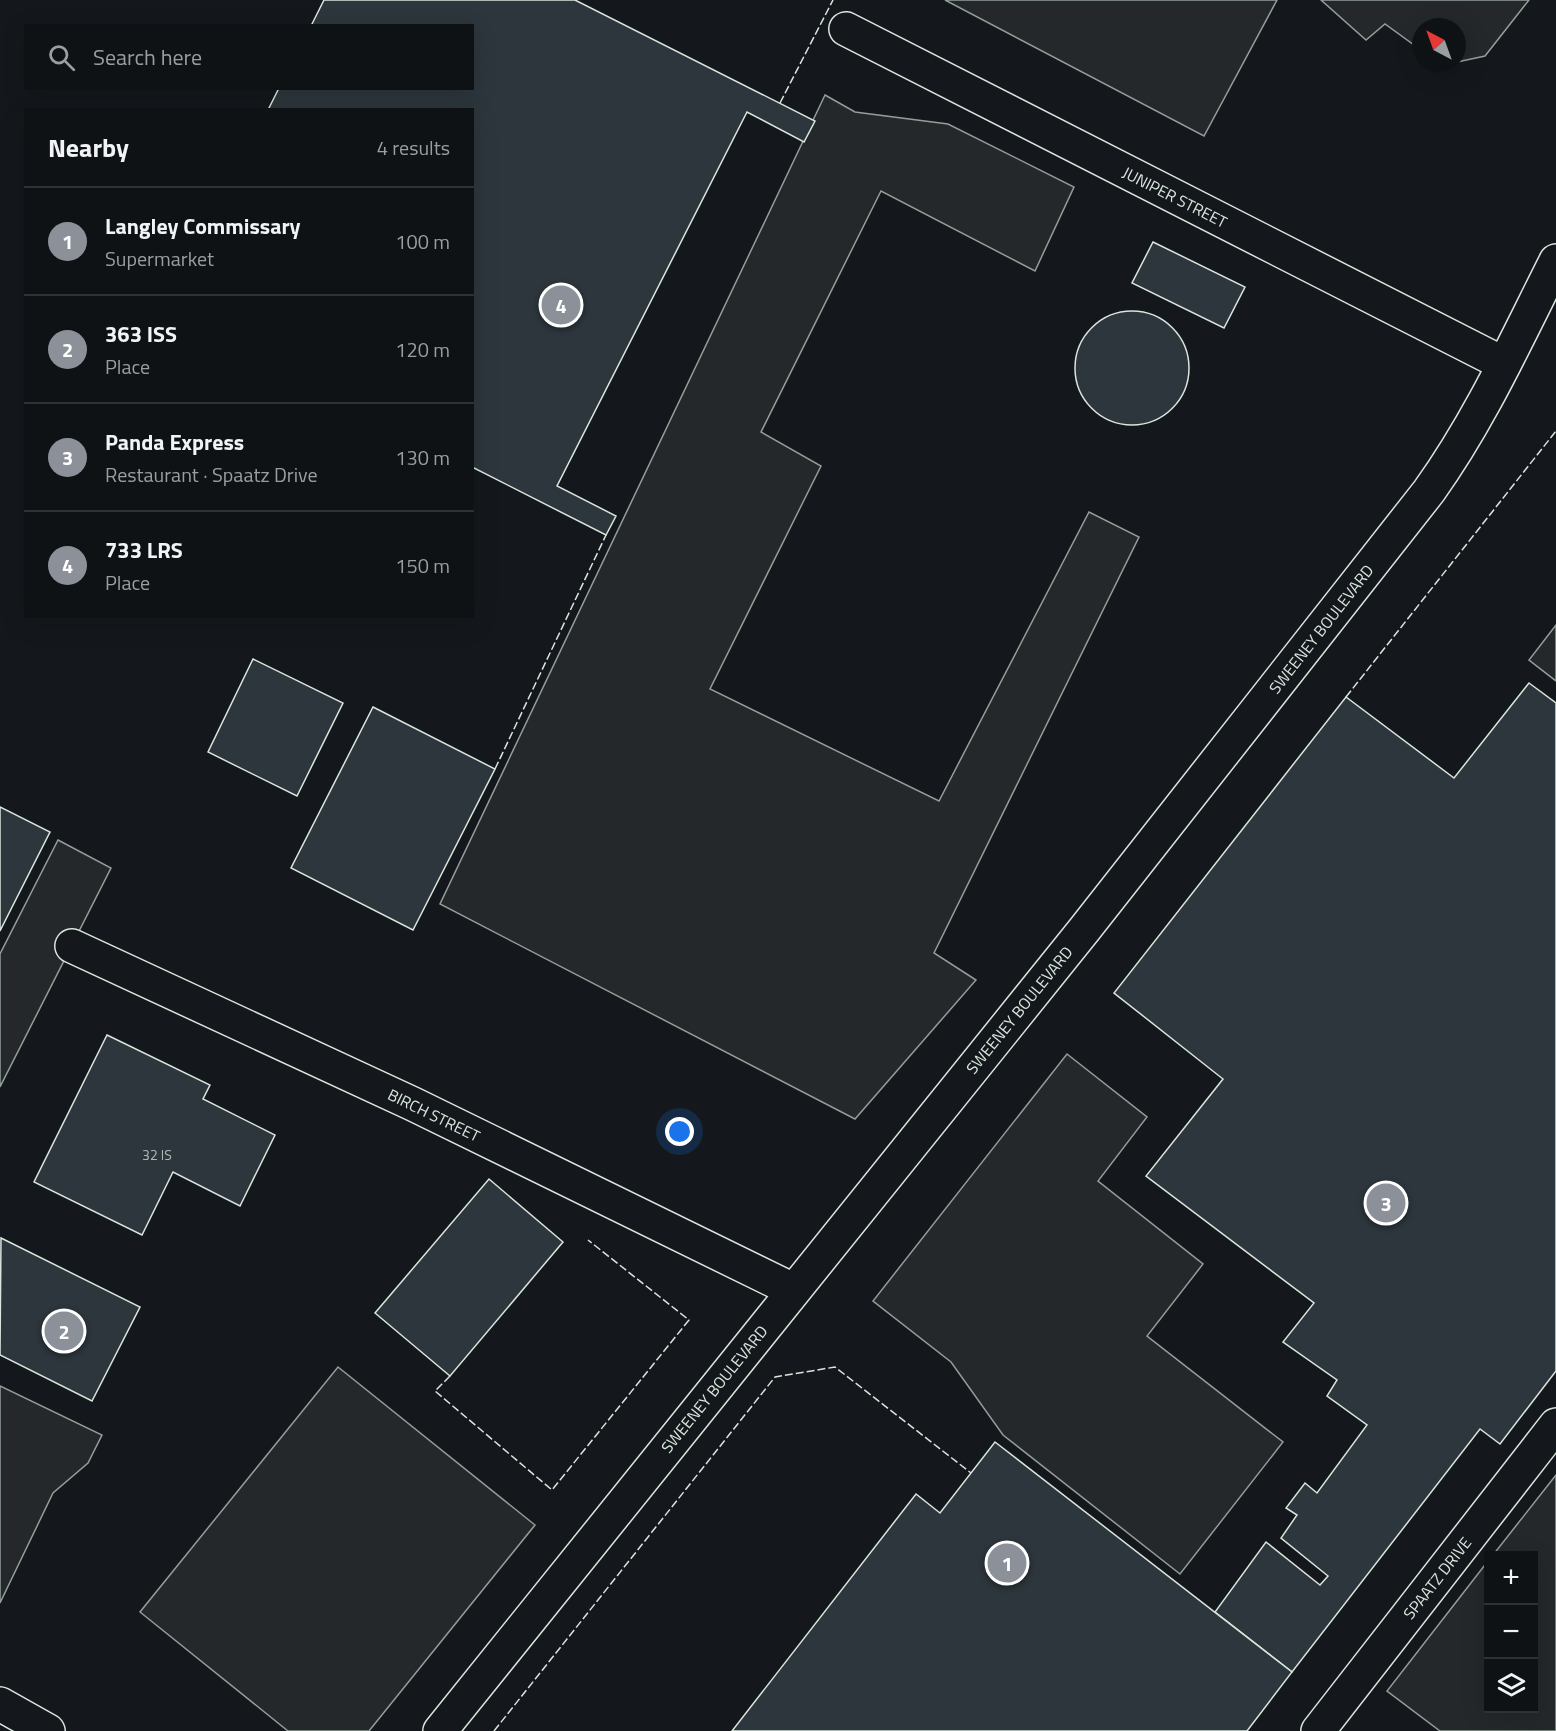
<!DOCTYPE html>
<html lang="en">
<head>
<meta charset="utf-8">
<style>
  :root { --surface:#0f1215; --page:#181b1e; --text:#f1f3f6; --muted:#9b9ea0; --line:#2f3234; --accent:#8c9099 }
  body { margin:0; font-family:"Titillium Web",sans-serif; background:var(--page); color:var(--text) }
  .controls { position:absolute; right:18px; bottom:18px; display:grid; overflow:hidden; border-radius:0px; box-shadow:0 6px 24px #0002 }
  .controls button { width:54px; height:54px; display:grid; place-items:center; padding:0; border:0; border-bottom:2px solid var(--line); background:var(--surface); color:var(--text); font:30px sans-serif }
  .compass { position:absolute; left:1412px; top:18px; width:54px; height:54px; border-radius:50%; background:var(--surface); box-shadow:0 6px 24px #0002; rotate:319deg }
  .you { position:absolute; left:680px; top:1132px; width:21px; height:21px; margin:-15px; border:4px solid #fff; border-radius:50%; background:#1a73e8; box-shadow:0 0 0 9px #1a73e833 }
  .badge { display:grid; place-items:center; width:39px; height:39px; border-radius:50%; background:var(--accent); color:#fff; font-size:20px; font-weight:700 }
  .pin { position:absolute; translate:-50% -50%; border:3px solid #fff; box-shadow:0 2px 6px #0006 }
  .list { margin:0; padding:0; list-style:none }
  h2 { display:flex; justify-content:space-between; align-items:center; height:78px; margin:0; padding:0 24px; font-size:26px }
  h2 small { font-size:20px; font-weight:400; color:var(--muted) }
  .list li { display:grid; grid-template-columns:39px 1fr auto; gap:18px; align-items:center; box-sizing:border-box; height:108px; padding:0 24px; border-top:2px solid var(--line) }
  .list b { display:block; font-size:22px; white-space:nowrap }
  .list p { margin:0; font-size:20px; white-space:nowrap; color:var(--muted) }
  .list em { font-size:20px; font-style:normal; color:var(--muted) }
  .icon { flex:none; width:33px; height:33px; fill:none; stroke:currentColor; stroke-width:2; stroke-linecap:round; stroke-linejoin:round }
  .map { position:relative; flex:none; width:1556px; height:1731px; overflow:hidden }
  .search { position:absolute; background:var(--surface); box-shadow:0 6px 24px #0002; left:24px; top:24px; width:450px; height:66px; display:flex; align-items:center; gap:15px; box-sizing:border-box; padding:0 21px; border-radius:0px; color:var(--muted); font-size:22px }
  .panel { position:absolute; background:var(--surface); box-shadow:0 6px 24px #0002; left:24px; top:108px; width:450px; height:510px; border-radius:0px }
  .map>svg:first-child { display:block }
  .parking { fill:#24282b; stroke:#939e99; stroke-width:1.5 }
  .building { fill:#2c363c; stroke:#d8e6dc; stroke-width:1.5 }
  .lines { fill:none; stroke-linecap:round; stroke-linejoin:round }
  .minor-casing { stroke:#d8e6dc; stroke-width:36 }
  .major-casing { stroke:#d8e6dc; stroke-width:36 }
  .minor { stroke:#14181c; stroke-width:33 }
  .major { stroke:#14181c; stroke-width:33 }
  .fence { stroke:#d8e6dc; stroke-width:1.5; stroke-dasharray:8 3; stroke-linecap:butt }
  .labels { text-anchor:middle; dominant-baseline:central; stroke-width:4.5; stroke-linejoin:round; paint-order:stroke }
  .number-label { font-size:14px; fill:#adbab4 }
  .street-label { font-size:16px; fill:#d8e6dc; stroke:#14181c }
</style>
</head>
<body>
<div class="map">
<svg width="1556" height="1731" viewBox="0 0 1556 1731">
  <rect width="100%" height="100%" fill="#14181c"/>
  <g class="parking">
    <polygon points="945,0 1277,0 1204,136"/>
    <polygon points="1321,0 1529,0 1485,56 1457,62 1457,27 1421,27 1421,50 1385,24 1366,40"/>
    <polygon points="825,95 855,112 948,124 1074,187 1035,271 881,191 761,432 821,466 710,689 939,801 1089,512 1139,537 934,953 976,980 855,1119 440,904"/>
    <polygon points="1556,625 1556,681 1529,660"/>
    <polygon points="58,840 111,868 0,1087 0,954"/>
    <polygon points="1067,1054 1147,1117 1098,1181 1203,1264 1147,1336 1283,1442 1180,1574 1003,1435 951,1362 873,1301"/>
    <polygon points="338,1367 535,1525 369,1731 288,1731 140,1612"/>
    <polygon points="0,1386 102,1435 88,1463 53,1493 0,1603"/>
    <polygon points="1556,1475 1556,1731 1440,1731 1387,1691 1488,1561 1488,1708 1534,1708 1534,1556 1493,1555"/>
  </g>
  <g class="building">
    <polygon points="324,0 575,0 815,121 804,142 747,112 557,486 616,516 606,535 472,467 472,110 268,110 279,88 472,88 472,26 311,26"/>
    <polygon points="1153,242 1245,287 1224,328 1132,283"/>
    <circle cx="1132" cy="368" r="57"/>
    <polygon points="253,659 343,703 297,796 208,752"/>
    <polygon points="1529,683 1556,703 1556,1371 1500,1444 1480,1429 1292,1672 1215,1612 1266,1542 1320,1585 1328,1576 1281,1538 1297,1515 1286,1508 1305,1483 1317,1493 1367,1425 1327,1396 1337,1380 1283,1342 1314,1303 1146,1176 1223,1079 1114,993 1346,697 1454,778"/>
    <polygon points="373,707 495,769 413,930 291,868"/>
    <polygon points="0,807 50,832 0,931"/>
    <polygon points="107,1035 210,1085 203,1099 275,1135 240,1206 173,1172 142,1235 34,1182"/>
    <polygon points="489,1179 563,1242 450,1376 375,1313"/>
    <polygon points="1,1238 140,1307 92,1401 0,1355"/>
    <polygon points="995,1442 1292,1672 1247,1731 732,1731 916,1494 940,1513"/>
  </g>
  <g class="lines">
    <g class="minor-casing">
      <g id="minor">
        <polyline points="846,29 1504,364"/>
        <polyline points="72,946 413,1104 793,1290"/>
        <polyline points="0,1704 48,1731"/>
        <polyline points="1318,1731 1556,1425"/>
      </g>
    </g>
    <g class="major-casing">
      <path id="major" d="M 440,1731 L 1084,930 L 1429,491 C 1480,420 1516,340 1556,261"/>
    </g>
    <use href="#minor" class="minor"/>
    <use href="#major" class="major"/>
    <g class="fence">
      <polyline points="780,103 833,0"/>
      <polyline points="1346,697 1556,431"/>
      <polyline points="495,769 606,535"/>
      <polyline points="450,1376 435,1391 552,1490 689,1320 588,1240"/>
      <polyline points="494,1731 775,1377 835,1367 971,1473"/>
    </g>
  </g>
  <g class="labels">
    <g class="number-label">
      <text x="157" y="1154">32 IS</text>
    </g>
    <g class="street-label">
      <text transform="translate(1175 197) rotate(27)">JUNIPER STREET</text>
      <text transform="translate(1321 629) rotate(-52)">SWEENEY BOULEVARD</text>
      <text transform="translate(1019 1010) rotate(-51)">SWEENEY BOULEVARD</text>
      <text transform="translate(434 1115) rotate(26)">BIRCH STREET</text>
      <text transform="translate(714 1389) rotate(-51)">SWEENEY BOULEVARD</text>
      <text transform="translate(1437 1578) rotate(-52)">SPAATZ DRIVE</text>
    </g>
  </g>
</svg>
<div class="controls">
<button>+</button>
<button>−</button>
<button><svg class="icon" aria-label="layers" viewBox="0 0 24 24"><path d="M12 4l9 5-9 5-9-5zM3 14l9 5 9-5"/></svg></button>
</div>
<svg class="compass" viewBox="-18 -18 36 36"><path d="M0-13l5 13h-10z" fill="#e53935"/><path d="M0 13l5-13h-10z" fill="#9b9ea0"/></svg>
<div class="you"></div>
<div class="pin badge" style="left:1007px;top:1563px">1</div>
<div class="pin badge" style="left:64px;top:1331px">2</div>
<div class="pin badge" style="left:1386px;top:1203px">3</div>
<div class="pin badge" style="left:561px;top:305px">4</div>
<div class="search"><svg class="icon" aria-label="search" viewBox="0 0 24 24"><circle cx="10" cy="10" r="6"/><path d="M15 15l6 6"/></svg>Search here</div>
<section class="panel">
<h2>Nearby<small>4 results</small></h2>
<ul class="list">
<li><span class="badge">1</span><div><b>Langley Commissary</b><p>Supermarket</p></div><em>100 m</em></li>
<li><span class="badge">2</span><div><b>363 ISS</b><p>Place</p></div><em>120 m</em></li>
<li><span class="badge">3</span><div><b>Panda Express</b><p>Restaurant · Spaatz Drive</p></div><em>130 m</em></li>
<li><span class="badge">4</span><div><b>733 LRS</b><p>Place</p></div><em>150 m</em></li>
</ul>
</section>
</div>
</body>
</html>
